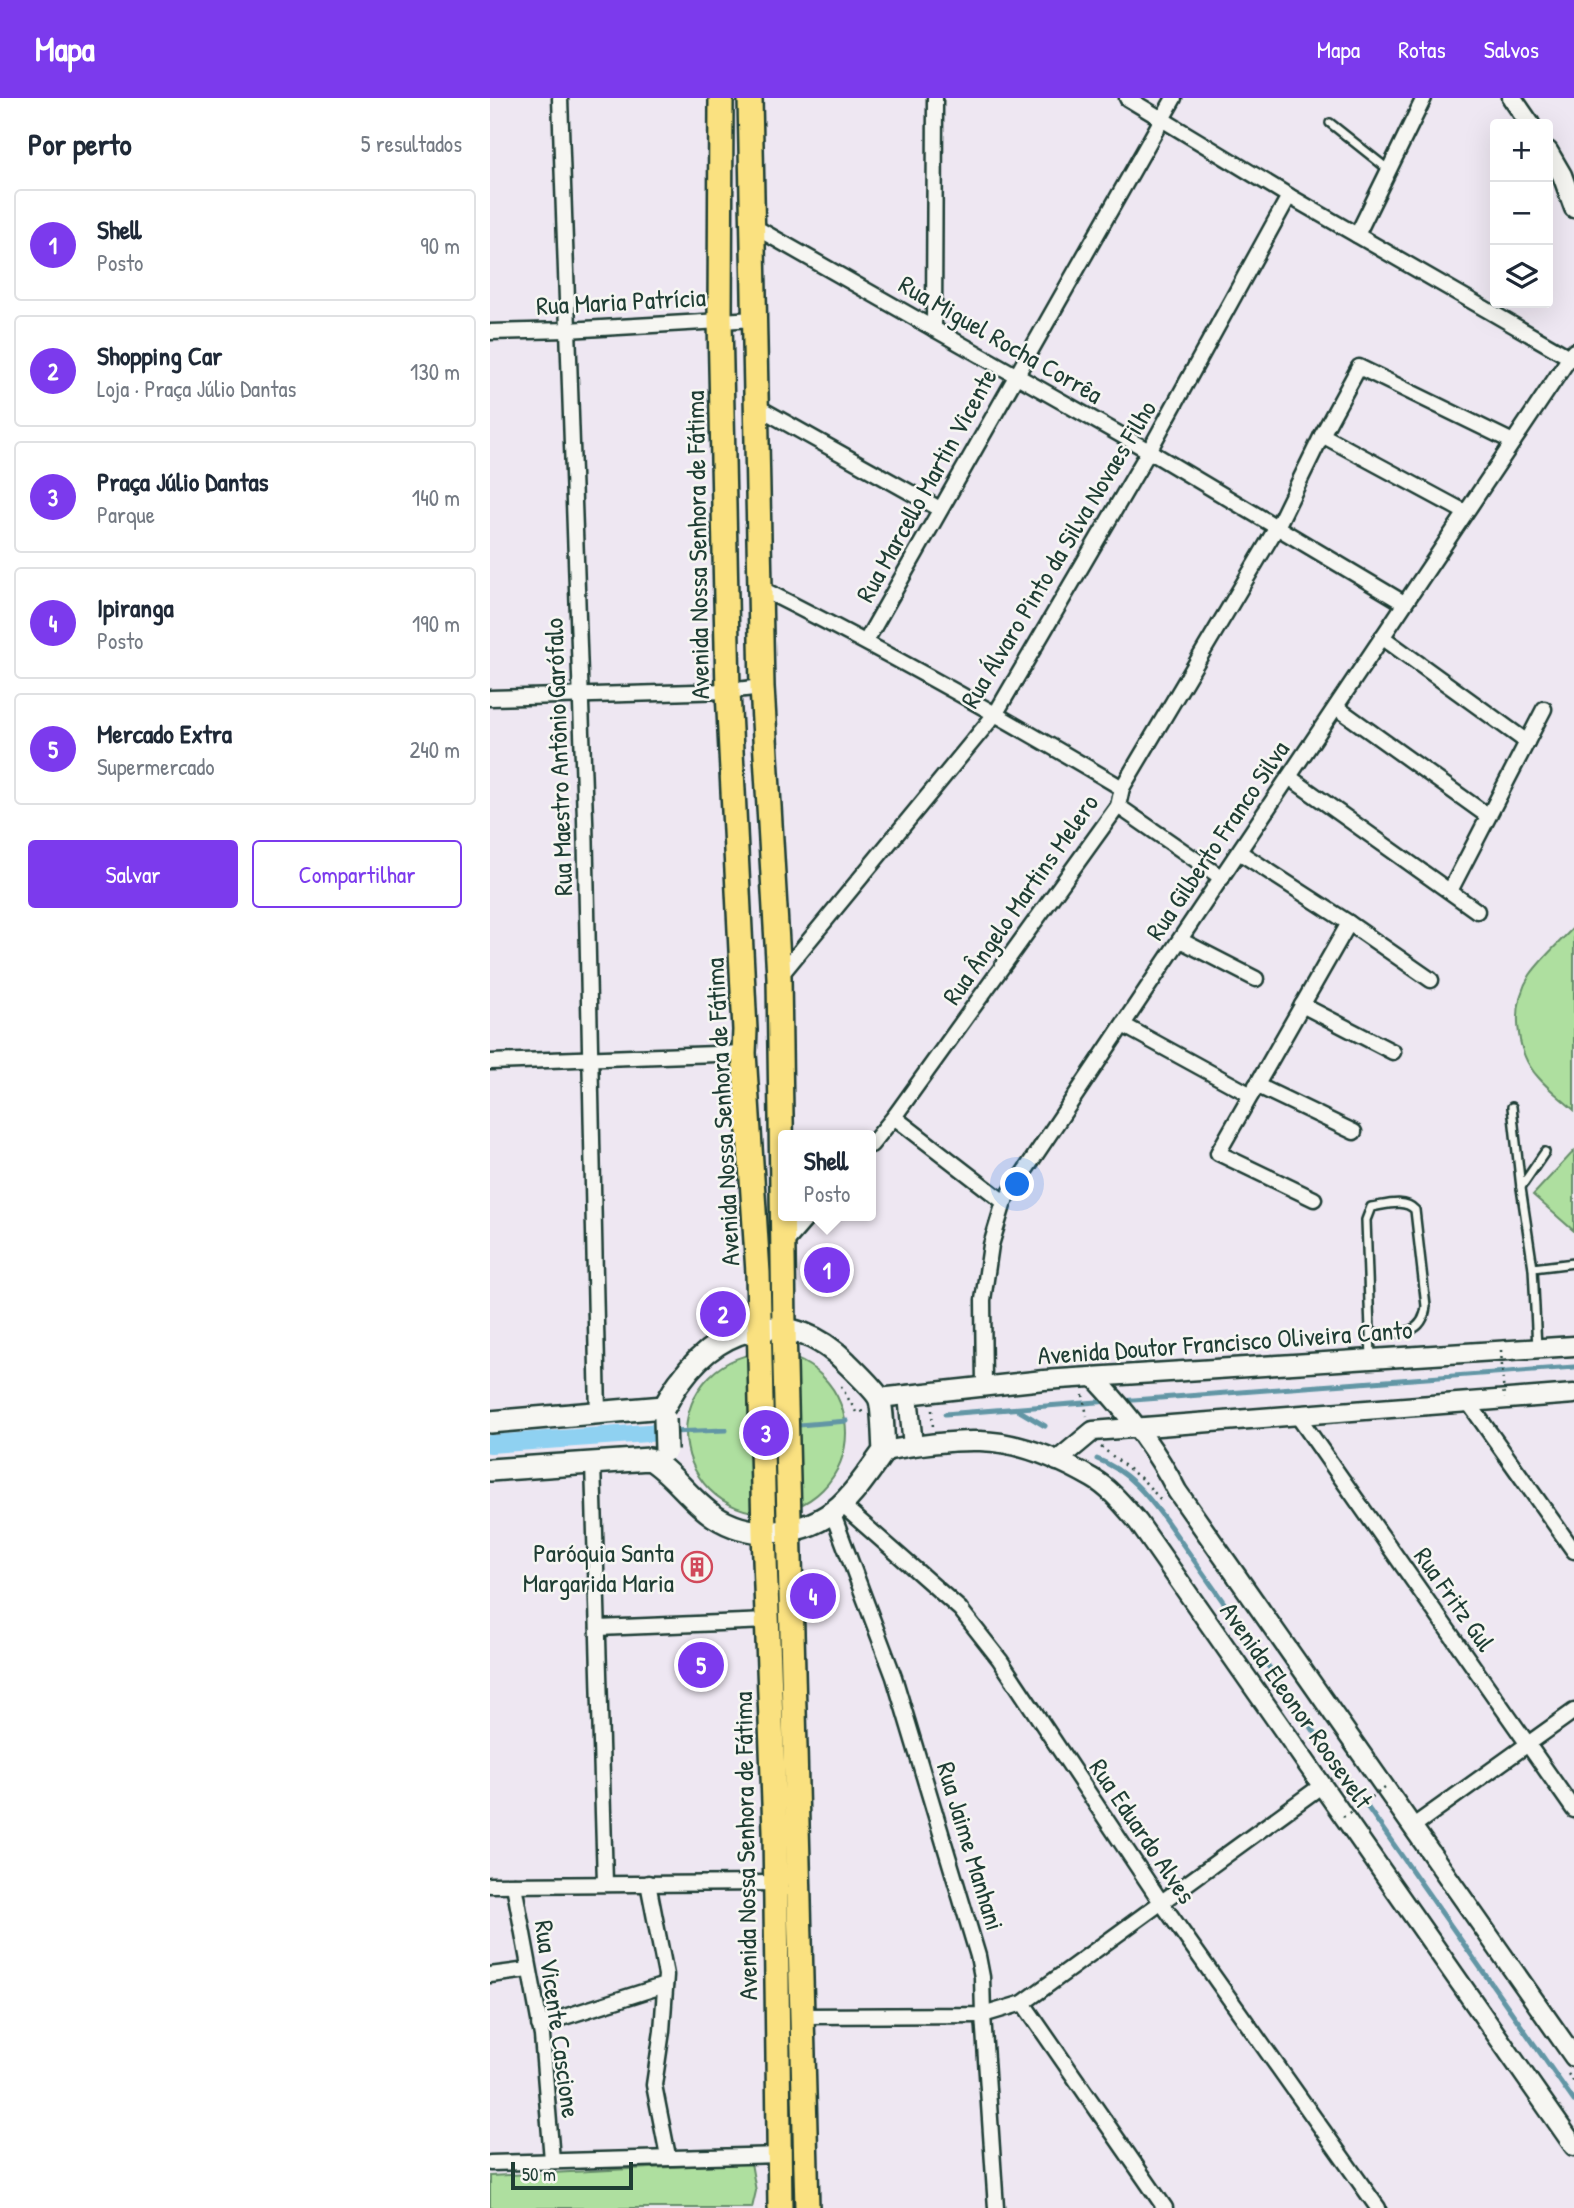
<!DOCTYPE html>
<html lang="pt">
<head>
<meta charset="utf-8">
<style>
  :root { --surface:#fff; --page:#f6f6f7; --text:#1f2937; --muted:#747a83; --line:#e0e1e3; --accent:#7c3aed }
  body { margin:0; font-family:"Patrick Hand",sans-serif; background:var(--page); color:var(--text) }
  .controls { position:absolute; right:21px; top:21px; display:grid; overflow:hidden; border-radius:7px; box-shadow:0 7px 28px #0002 }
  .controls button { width:63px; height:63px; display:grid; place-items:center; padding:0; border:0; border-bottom:2px solid var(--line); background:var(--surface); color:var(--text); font:35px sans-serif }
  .scale { position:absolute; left:21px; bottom:18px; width:122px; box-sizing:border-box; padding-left:7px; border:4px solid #1f3d34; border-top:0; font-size:19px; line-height:24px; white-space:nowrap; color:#1f3d34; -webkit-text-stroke:5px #f6f6f2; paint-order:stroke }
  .you { position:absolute; left:528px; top:1087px; width:24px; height:24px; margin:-18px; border:5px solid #fff; border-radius:50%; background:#1a73e8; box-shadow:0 0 0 10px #1a73e833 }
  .badge { display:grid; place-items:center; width:46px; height:46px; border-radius:50%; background:var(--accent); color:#fff; font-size:23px; font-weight:700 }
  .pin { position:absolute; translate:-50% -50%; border:4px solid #fff; box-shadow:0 2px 7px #0006 }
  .popup { position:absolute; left:288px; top:1032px; width:98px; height:91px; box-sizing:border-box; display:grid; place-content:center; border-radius:7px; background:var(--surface); filter:drop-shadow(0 2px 5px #0005); font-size:23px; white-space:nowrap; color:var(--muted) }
  .popup b { font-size:26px; color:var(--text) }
  .popup::after { content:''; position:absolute; left:50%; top:100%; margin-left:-14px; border:14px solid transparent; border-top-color:var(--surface) }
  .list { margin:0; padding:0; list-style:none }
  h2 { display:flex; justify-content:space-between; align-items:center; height:91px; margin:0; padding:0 28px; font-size:30px }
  h2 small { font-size:23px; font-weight:400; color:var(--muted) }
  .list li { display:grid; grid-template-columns:46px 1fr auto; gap:21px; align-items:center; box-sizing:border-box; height:112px; margin:0 14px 14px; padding:0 14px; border:2px solid var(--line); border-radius:7px }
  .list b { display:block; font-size:26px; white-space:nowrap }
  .list p { margin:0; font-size:23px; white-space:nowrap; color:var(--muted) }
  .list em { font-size:23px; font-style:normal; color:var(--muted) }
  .actions { display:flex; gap:14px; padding:21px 28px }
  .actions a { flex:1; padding:16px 0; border:2px solid var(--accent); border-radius:7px; text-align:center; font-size:24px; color:var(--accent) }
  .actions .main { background:var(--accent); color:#fff }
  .icon { flex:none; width:38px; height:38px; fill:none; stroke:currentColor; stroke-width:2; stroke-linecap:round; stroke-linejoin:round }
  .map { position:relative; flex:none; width:1084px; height:2110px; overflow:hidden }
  header { display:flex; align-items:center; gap:42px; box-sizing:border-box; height:98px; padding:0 35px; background:var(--accent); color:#fff }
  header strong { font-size:33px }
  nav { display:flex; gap:38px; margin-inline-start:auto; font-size:24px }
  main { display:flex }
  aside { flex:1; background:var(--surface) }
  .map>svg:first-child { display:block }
  .green { fill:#aedf9f; stroke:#668e6a; stroke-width:2 }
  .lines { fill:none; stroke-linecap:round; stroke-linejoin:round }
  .stream { stroke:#6296a5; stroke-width:5 }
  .canal { stroke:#8fd1f1; stroke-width:18 }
  .service-casing { stroke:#1f3d34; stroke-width:12 }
  .minor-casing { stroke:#1f3d34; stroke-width:19 }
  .tertiary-casing { stroke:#1f3d34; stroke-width:23 }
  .secondary-casing { stroke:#1f3d34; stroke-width:26 }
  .primary-casing { stroke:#1f3d34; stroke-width:28 }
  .path { stroke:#1f3d34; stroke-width:2.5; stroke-dasharray:2 5; stroke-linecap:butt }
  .service { stroke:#f6f6f2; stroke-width:7 }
  .minor { stroke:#f6f6f2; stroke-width:14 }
  .tertiary { stroke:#f6f6f2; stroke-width:18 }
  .secondary { stroke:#f6f6f2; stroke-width:21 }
  .primary { stroke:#fae180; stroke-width:23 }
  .secondary-bridge-casing { stroke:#1f3d34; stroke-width:26; stroke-linecap:butt }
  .path-bridge { stroke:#1f3d34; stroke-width:2.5; stroke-dasharray:2 5; stroke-linecap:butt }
  .secondary-bridge { stroke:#f6f6f2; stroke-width:21 }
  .labels { text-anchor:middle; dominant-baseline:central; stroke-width:5; stroke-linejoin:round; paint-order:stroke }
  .street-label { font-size:26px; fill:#1f3d34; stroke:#f6f6f2 }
  .poi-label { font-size:26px; fill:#1f3d34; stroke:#f6f6f2; text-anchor:end }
</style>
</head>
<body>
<header>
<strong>Mapa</strong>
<nav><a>Mapa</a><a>Rotas</a><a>Salvos</a></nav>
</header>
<main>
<aside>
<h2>Por perto<small>5 resultados</small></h2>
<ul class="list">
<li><span class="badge">1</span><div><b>Shell</b><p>Posto</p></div><em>90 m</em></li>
<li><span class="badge">2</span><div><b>Shopping Car</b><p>Loja · Praça Júlio Dantas</p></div><em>130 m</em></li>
<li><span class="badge">3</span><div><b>Praça Júlio Dantas</b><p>Parque</p></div><em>140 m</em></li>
<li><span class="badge">4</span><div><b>Ipiranga</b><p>Posto</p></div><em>190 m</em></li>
<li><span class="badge">5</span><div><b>Mercado Extra</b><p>Supermercado</p></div><em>240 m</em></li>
</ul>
<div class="actions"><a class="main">Salvar</a><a>Compartilhar</a></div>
</aside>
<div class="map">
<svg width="1084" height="2110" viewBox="0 0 1084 2110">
  <rect width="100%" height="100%" fill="#eee7f2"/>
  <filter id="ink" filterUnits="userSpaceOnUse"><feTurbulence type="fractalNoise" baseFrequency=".0143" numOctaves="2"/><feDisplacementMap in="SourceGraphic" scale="14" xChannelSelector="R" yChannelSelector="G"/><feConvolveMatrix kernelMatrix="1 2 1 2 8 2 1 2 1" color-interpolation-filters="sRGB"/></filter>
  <g filter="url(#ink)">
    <g class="green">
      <path d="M 1084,829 L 1084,1012 C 1072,1001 1058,991 1048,979 C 1025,954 1021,906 1040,877 C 1052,860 1070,844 1084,829 Z"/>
      <polygon points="1084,1053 1084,1133 1043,1097"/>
      <circle cx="276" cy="1335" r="80"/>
      <polygon points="261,2065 266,2093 262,2110 0,2110 0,2078"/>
    </g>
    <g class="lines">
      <g class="stream">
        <polyline points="630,1303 1084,1269"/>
        <polyline points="528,1312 555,1328"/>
        <polyline points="455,1316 620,1303"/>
        <polyline points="309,1327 357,1323"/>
        <polyline points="180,1334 236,1332"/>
        <path d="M 607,1361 C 637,1372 657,1397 675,1421 L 1084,2003"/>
      </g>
      <polyline class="canal" points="0,1346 172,1334"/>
      <g class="service-casing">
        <g id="service">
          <polyline points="840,25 899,72"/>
          <polyline points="1022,1009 1031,1090 1043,1170 1047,1250"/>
          <polyline points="1031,1089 1055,1054"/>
          <polyline points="1043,1170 1084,1165"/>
          <path d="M 880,1235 C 905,1235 933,1240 936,1208 L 925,1112 C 915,1100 895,1107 881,1109 L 876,1122 L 881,1260"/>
        </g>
      </g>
      <g class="minor-casing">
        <g id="minor">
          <polyline points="70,0 95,721 108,1316"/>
          <polyline points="637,0 799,98 1079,259"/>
          <polyline points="263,128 659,353 914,505"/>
          <polyline points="867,137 934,0"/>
          <polyline points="444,231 445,0"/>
          <polyline points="0,234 77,232 265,221"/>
          <polyline points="266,308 450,411"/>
          <polyline points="975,414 832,337 869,269 1023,344"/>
          <path d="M 270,490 C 394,552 513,619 632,690"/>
          <polyline points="892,539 1037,644"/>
          <polyline points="376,543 684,0"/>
          <polyline points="0,600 238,593 272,589"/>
          <polyline points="846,609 998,718"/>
          <polyline points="799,679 987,813"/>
          <polyline points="628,708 732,780"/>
          <polyline points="749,754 859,825 941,882"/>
          <polyline points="960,793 1054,611"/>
          <polyline points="690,842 766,881"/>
          <polyline points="289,879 506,615 659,353 799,98"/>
          <polyline points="812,907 903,954"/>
          <polyline points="633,927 761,997"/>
          <polyline points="0,964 254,955"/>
          <polyline points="766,987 864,1034"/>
          <polyline points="404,1019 514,1104"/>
          <polyline points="381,1047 404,1019 628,708 632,690 787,429 832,337"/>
          <polyline points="824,1101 728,1055 859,825"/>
          <polyline points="293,1148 319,1118"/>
          <polyline points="494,1287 493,1202 501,1147 514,1104 1084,253"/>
          <polyline points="978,1304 1084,1453"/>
          <polyline points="807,1317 1084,1712"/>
          <polyline points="103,1365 115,1785"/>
          <polyline points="352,1407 470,1511 510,1562 671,1804 888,2110"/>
          <polyline points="342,1414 404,1579 488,1858 492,1879 493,1917 506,2110"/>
          <polyline points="108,1530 278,1523"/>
          <polyline points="922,1729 1084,1613"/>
          <polyline points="158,1785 176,1877 172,1933 164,1987 178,2058"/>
          <polyline points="0,1787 284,1785"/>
          <polyline points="24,1787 52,1938 62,2062"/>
          <polyline points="0,1877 38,1872"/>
          <polyline points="533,1905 675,2110"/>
          <polyline points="311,1918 493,1917 533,1905 831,1688"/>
          <polyline points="49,1927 175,1887"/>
          <polyline points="0,2065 289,2057"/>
        </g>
      </g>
      <g class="tertiary-casing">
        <g id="tertiary">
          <polyline points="1022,0 1040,26"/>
          <polyline points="1058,53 1072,77 1084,110"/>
          <path d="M 604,1279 C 636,1313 666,1351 687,1393 L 1084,1959"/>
          <polyline points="418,1297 423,1348"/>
          <polyline points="389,1300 554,1282 1084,1248"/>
          <path d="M 394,1353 C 426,1347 458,1342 490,1343 C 528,1344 569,1361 602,1380 C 620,1390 634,1408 648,1424 L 1084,2048"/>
          <polyline points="567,1363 603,1333 1084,1296"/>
        </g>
      </g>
      <g class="secondary-casing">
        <g id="secondary">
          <polyline points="0,1324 174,1309"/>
          <path d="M 0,1372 L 160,1361 C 184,1376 200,1402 224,1418 C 262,1443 316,1438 350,1408 C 367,1393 380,1372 394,1353 C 393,1342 393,1308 389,1300 C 386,1293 363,1271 356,1264 C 303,1211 234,1222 191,1282 C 184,1290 180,1300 174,1309"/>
        </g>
      </g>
      <g class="primary-casing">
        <g id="primary">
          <polyline points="231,0 230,223 238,593 255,932 254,955 268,1175 274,1434 285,1732 290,2110"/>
          <polyline points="260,0 272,589 289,879 294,1229 317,2110"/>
        </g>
      </g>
      <g class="path">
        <polyline points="351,1288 366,1314 375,1313"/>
        <polyline points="593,1297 597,1318"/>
        <polyline points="442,1312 443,1330"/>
        <polyline points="611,1349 653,1382 671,1402"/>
        <polyline points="1078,1976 1084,1984"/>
      </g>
      <use href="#service" class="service"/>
      <use href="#minor" class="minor"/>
      <use href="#tertiary" class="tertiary"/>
      <use href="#secondary" class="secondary"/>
      <use href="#primary" class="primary"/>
      <g class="secondary-bridge-casing">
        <polyline id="secondary-bridge" points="175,1321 176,1352"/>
      </g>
      <g class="path-bridge">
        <polyline points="1011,1252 1014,1301"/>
        <polyline points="853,1719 895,1690"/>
      </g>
      <use href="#secondary-bridge" class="secondary-bridge"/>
    </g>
  </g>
  <defs>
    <g id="building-ring" transform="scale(1.575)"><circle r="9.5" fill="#f6f6f2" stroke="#d1495b" stroke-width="1.5"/><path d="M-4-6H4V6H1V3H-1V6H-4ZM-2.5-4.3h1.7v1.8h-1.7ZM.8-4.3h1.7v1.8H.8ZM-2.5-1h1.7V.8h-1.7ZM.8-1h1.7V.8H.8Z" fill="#d1495b"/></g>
  </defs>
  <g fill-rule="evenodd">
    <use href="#building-ring" x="207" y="1469"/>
  </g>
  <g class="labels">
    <g class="street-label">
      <text transform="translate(131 203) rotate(-3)">Rua Maria Patrícia</text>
      <text transform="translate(511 241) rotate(30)">Rua Miguel Rocha Corrêa</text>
      <text transform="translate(436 387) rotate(-61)">Rua Marcello Martin Vicente</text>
      <text transform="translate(207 447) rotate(-91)">Avenida Nossa Senhora de Fátima</text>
      <text transform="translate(568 456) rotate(-59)">Rua Álvaro Pinto da Silva Novaes Filho</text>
      <text transform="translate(68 659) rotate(-92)">Rua Maestro Antônio Garófalo</text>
      <text transform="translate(727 742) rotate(-56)">Rua Gilberto Franco Silva</text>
      <text transform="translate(530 801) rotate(-55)">Rua Ângelo Martins Melero</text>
      <text transform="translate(232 1014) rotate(-93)">Avenida Nossa Senhora de Fátima</text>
      <text transform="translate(735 1244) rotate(-4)">Avenida Doutor Francisco Oliveira Canto</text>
      <text transform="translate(965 1501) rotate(55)">Rua Fritz Gul</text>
      <text transform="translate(807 1607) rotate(55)">Avenida Eleonor Roosevelt</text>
      <text transform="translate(653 1733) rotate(56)">Rua Eduardo Alves</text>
      <text transform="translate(255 1748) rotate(-91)">Avenida Nossa Senhora de Fátima</text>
      <text transform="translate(481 1748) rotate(73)">Rua Jaime Manhani</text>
      <text transform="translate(68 1921) rotate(82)">Rua Vicente Cascione</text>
    </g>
    <g class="poi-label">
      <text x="184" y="1454">Paróquia Santa<tspan x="184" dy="30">Margarida Maria</tspan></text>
    </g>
  </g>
</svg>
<div class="controls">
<button>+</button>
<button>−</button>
<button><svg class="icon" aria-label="layers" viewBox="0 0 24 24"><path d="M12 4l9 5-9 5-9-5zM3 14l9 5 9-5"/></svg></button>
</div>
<div class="scale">50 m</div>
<div class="you"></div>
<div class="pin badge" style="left:337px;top:1172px">1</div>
<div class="popup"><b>Shell</b>Posto</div>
<div class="pin badge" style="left:233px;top:1216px">2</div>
<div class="pin badge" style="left:276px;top:1335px">3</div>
<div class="pin badge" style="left:323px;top:1498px">4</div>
<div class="pin badge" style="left:211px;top:1567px">5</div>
</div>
</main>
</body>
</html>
